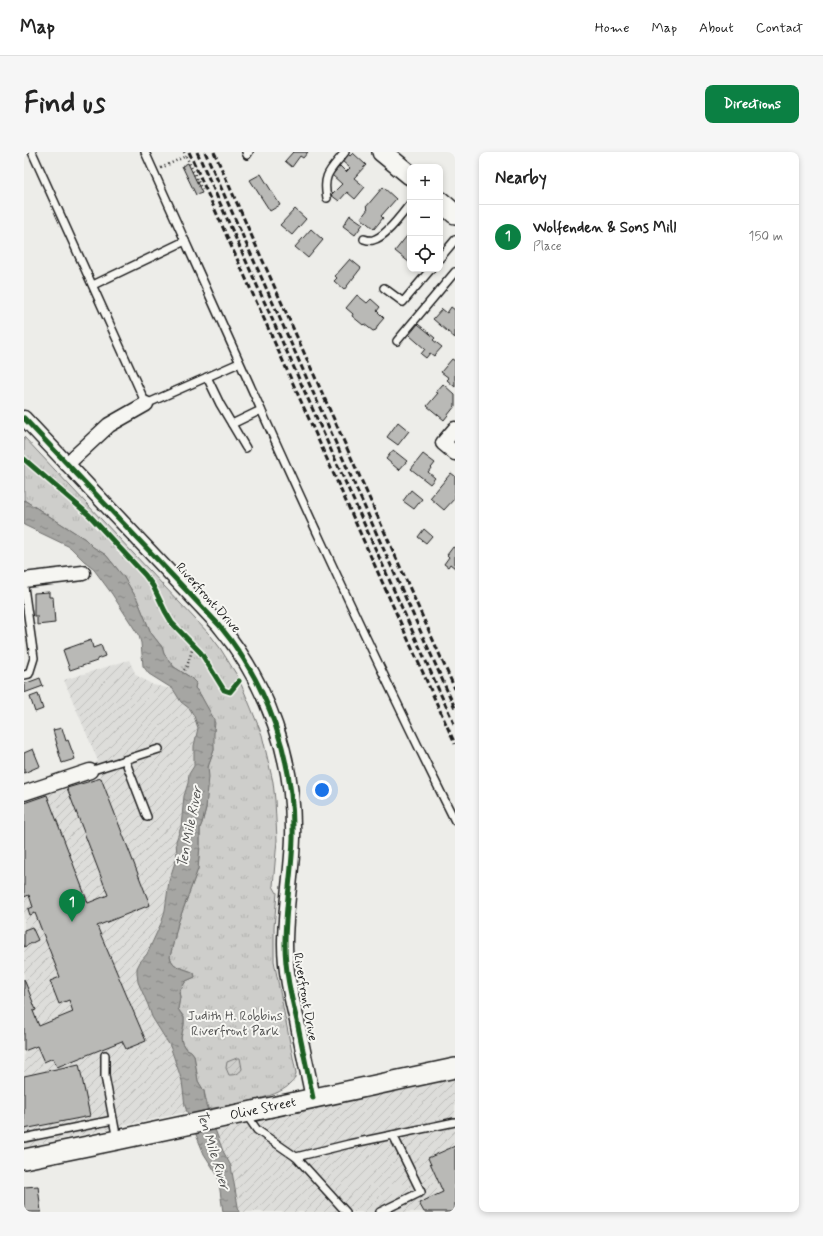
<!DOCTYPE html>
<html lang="en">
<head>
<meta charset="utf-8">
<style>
  :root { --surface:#fff; --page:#f6f6f6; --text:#222; --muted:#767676; --line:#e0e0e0; --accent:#0b8043 }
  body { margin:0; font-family:Mynerve,sans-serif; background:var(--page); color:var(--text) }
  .controls { position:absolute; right:12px; top:12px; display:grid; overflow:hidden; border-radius:8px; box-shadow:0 2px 6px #0003 }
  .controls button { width:36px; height:36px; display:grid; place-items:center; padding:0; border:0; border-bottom:1px solid var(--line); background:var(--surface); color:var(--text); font:20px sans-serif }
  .you { position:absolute; left:298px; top:638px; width:14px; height:14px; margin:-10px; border:3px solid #fff; border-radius:50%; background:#1a73e8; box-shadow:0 0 0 6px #1a73e833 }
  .badge { display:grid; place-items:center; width:26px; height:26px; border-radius:50%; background:var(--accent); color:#fff; font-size:13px; font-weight:700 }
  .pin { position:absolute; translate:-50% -33px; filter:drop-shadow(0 1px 2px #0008) }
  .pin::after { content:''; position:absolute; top:21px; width:14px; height:12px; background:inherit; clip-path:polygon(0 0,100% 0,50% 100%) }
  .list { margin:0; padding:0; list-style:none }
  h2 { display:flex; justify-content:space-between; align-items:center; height:52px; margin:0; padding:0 16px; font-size:17px }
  h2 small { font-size:13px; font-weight:400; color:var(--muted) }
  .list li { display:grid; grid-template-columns:26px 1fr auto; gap:12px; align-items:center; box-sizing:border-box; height:64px; padding:0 16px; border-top:1px solid var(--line) }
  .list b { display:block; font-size:15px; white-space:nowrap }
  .list p { margin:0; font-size:13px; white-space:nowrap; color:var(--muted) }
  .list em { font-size:13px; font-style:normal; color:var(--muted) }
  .icon { flex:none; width:22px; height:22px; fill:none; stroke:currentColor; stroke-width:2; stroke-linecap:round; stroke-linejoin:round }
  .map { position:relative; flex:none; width:431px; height:1060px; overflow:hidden; border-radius:8px }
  header { display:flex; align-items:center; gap:24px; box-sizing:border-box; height:56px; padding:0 20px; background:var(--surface); border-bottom:1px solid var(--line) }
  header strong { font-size:19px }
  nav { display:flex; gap:22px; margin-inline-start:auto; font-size:14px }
  .intro { display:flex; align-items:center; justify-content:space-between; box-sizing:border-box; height:96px; padding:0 24px }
  h1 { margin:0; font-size:28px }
  .button { padding:10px 18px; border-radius:8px; background:var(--accent); color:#fff; font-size:14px; font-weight:700 }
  main { display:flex; gap:24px; padding:0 24px }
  aside { flex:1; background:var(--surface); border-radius:8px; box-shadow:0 2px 6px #0003 }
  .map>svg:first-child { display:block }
  .industrial { fill:url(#industrial-furrows) }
  .park { fill:url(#park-tufts); stroke:#757574 }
  .garden { fill:url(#garden-furrows); stroke:#757574 }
  .water { fill:url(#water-ripples); stroke:#6f6f6d }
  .building { fill:#b9b9b6; stroke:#1c1c1c }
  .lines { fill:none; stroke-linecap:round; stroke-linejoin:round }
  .service-casing { stroke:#1c1c1c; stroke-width:10 }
  .minor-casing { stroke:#1c1c1c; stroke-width:17 }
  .secondary-casing { stroke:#1c1c1c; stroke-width:22 }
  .path { stroke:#1c1c1c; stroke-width:2.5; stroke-dasharray:1 3; stroke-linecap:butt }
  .service { stroke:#f6f6f2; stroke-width:7 }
  .minor { stroke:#f6f6f2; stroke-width:14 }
  .secondary { stroke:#f6f6f2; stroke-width:19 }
  .rail { stroke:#1c1c1c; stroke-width:3; stroke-dasharray:6 3; stroke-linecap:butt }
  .cycleway-casing { stroke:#f6f6f2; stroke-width:8 }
  .cycleway { stroke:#1b5e20; stroke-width:5 }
  .labels { text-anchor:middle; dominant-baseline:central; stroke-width:4; stroke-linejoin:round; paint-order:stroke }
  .street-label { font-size:13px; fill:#1c1c1c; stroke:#f6f6f2 }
  .park-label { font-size:13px; fill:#515151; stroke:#f6f6f2 }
  .water-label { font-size:14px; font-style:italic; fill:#535352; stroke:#f6f6f2 }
</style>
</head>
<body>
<header>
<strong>Map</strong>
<nav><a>Home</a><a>Map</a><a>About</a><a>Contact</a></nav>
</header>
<div class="intro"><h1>Find us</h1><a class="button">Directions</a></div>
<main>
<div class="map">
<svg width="431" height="1060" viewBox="0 0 431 1060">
  <defs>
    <pattern id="industrial-furrows" width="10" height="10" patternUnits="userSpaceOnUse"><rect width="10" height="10" fill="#ddddda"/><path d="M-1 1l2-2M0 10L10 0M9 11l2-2" fill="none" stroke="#bdbdba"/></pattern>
    <pattern id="park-tufts" width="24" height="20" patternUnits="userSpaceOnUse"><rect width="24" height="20" fill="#cececb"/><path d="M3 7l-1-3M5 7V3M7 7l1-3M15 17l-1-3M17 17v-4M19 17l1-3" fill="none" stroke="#b0b0ae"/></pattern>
    <pattern id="garden-furrows" width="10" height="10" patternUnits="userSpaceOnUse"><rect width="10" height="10" fill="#cececb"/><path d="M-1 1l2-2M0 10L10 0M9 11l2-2" fill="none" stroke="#b0b0ae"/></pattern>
    <pattern id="water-ripples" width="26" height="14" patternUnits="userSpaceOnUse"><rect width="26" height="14" fill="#a6a6a3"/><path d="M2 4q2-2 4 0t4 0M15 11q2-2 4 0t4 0" fill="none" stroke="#868684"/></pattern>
  </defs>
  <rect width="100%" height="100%" fill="#edede9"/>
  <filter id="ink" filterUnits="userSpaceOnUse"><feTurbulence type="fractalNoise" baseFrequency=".025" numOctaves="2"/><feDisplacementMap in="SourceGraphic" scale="8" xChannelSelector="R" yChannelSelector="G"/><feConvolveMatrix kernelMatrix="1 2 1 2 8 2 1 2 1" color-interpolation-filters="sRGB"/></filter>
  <g filter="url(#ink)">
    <g class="industrial">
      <polygon points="105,508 112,523 129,533 149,537 157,550 166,557 170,564 174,576 170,594 170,614 165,622 164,631 158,658 157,675 152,689 154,704 145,729 141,758 137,769 123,802 116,810 113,816 113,821 118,838 128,865 146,894 158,929 163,960 0,995 0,649 76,625 71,611 74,609 40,528"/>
      <polygon points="431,926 431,1060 215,1060 207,1014 199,999 191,977 398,934"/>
    </g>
    <path class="park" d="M 0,285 L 187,484 L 196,496 L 214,525 L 225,551 L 238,583 L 249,630 L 251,648 L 253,688 L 249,734 L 253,741 L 250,775 L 250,809 L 272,921 C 271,926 270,929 266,932 C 253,947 205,953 184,957 L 180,939 L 174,929 L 170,903 L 167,899 L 161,896 L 158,891 L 157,886 L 160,872 L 160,865 L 154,857 L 156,845 L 155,840 L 162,829 L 171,825 L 170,821 C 161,816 149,817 146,805 L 154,771 L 174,717 L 176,693 L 176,676 L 178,671 L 182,656 L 184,615 L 190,598 L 189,586 L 191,571 L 176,542 L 171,536 L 172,530 L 166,525 L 150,515 L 140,502 L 138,495 L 127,481 L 113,447 L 99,424 L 82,403 L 69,395 L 61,387 L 0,348 Z"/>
    <path class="garden" d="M 213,906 L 216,906 L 218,917 C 215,922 211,923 205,923 L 202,916 L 203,910 Z"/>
    <path class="water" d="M 0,348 L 61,387 L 69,395 L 82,403 L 99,424 L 113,447 L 127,481 L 138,495 L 140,502 L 150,515 L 166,525 L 172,531 L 171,536 L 176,542 L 190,567 L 190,598 L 184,615 L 185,625 L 182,656 L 178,671 L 176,676 L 176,693 L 174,717 L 154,771 L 146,805 C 149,817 161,816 170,821 L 171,825 L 162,829 L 155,840 L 156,845 L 154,857 L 160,866 L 160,872 L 157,886 L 158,891 L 161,896 L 167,899 L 170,903 L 174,929 L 180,939 L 182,953 L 199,999 L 207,1014 L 215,1060 L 199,1060 L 194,1024 L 180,1002 L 166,968 L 161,954 L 158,929 L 146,894 L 128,865 L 124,853 L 114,830 L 113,821 L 113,816 L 116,810 L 123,802 L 138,769 L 141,758 L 145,729 L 153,704 L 152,689 L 157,675 L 160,644 L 164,631 L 165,622 L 170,614 L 170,594 L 174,576 L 170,564 L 166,557 L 157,550 L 149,537 L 125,522 L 119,514 L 117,491 L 115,484 L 88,442 L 68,415 L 60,409 L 46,395 L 0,373 Z"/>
    <g class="building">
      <polygon points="269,0 284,0 279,6 276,4 268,15 261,9"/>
      <polygon points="329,1 342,13 330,26 341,35 331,47 323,40 315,49 307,43 318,32 308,23 316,14 322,20 326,16 318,9 324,2 326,4"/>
      <polygon points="164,11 178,41 172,43 158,14"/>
      <polygon points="237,22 256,53 246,59 226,28"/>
      <polygon points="359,35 372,47 357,64 359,66 350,77 337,66 344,57 342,55"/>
      <polygon points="271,57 282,67 268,83 256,73"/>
      <polygon points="326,63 339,72 331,83 319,74"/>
      <polygon points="287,77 299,88 284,106 271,95"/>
      <polygon points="386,80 386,111 371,99"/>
      <polygon points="326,107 337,116 320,138 310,129 313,126 311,124"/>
      <polygon points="333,143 343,151 347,147 356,155 353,159 360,166 354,173 352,178 349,179 340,172 339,173 328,164 329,162 322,156"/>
      <polygon points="427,155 431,158 431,186 409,167 418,157 423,161"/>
      <polygon points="394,172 411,186 409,188 418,195 410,204 406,201 402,206 397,202 401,197 385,183"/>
      <polygon points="428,207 431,209 431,235 423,228 425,226 417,220"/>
      <polygon points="419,232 431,243 431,254 420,268 403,254 414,241 412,240"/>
      <polygon points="374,270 385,279 374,293 363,285"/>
      <polygon points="369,298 383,309 375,318 362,307"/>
      <polygon points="399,302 411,311 404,320 411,326 406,332 387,317"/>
      <polygon points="427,321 431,324 431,346 420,358 406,346"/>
      <polygon points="387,338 398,347 390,357 379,349"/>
      <polygon points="400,377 408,384 402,391 394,385"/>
      <polygon points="429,395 431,396 431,416 426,412 424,415 420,412 425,405 423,403"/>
      <polygon points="25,440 25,445 29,445 31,471 13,473 13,464 10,464 10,441"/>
      <polygon points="67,488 69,496 77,493 81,504 73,507 73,509 46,518 39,498"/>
      <polygon points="16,526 19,534 0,541 0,532"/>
      <polygon points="14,542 19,557 11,560 6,545"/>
      <polygon points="38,576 42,589 44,588 51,607 38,611 32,592 33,592 29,578"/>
      <polygon points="9,597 16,614 0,621 0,601"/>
      <polygon points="77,626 126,753 73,774 122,889 102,897 98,889 33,915 29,906 20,910 13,894 0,899 0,827 12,858 9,859 15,874 49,860 45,848 35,852 26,829 36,825 11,761 6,763 4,757 9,755 5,743 0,745 0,651 23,643 64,751 84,743 43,636"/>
      <polygon points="8,775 14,788 0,795 0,778"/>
      <polygon points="55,912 66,964 0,977 0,924"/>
      <polygon points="431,994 431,1060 400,1060 395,1051 419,1040 404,1006"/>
      <polygon points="14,1034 17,1060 0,1060 0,1035"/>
    </g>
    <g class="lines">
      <g class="service-casing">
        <g id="service">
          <polyline points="8,0 122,252 215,211"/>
          <path d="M 121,0 C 222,224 321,449 431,669"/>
          <polyline points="222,0 223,3 225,0"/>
          <path d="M 303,46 C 298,22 307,18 321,0"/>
          <path d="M 340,87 C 343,88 346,89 349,88 C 362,85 378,62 386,52"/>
          <polyline points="416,106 431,88"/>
          <polyline points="69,133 161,89"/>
          <polyline points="360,136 379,150 407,117"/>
          <polyline points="373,189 431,120"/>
          <polyline points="183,225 196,252 222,296"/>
          <polyline points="208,272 237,258"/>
          <polyline points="0,435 10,506 5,522 0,523"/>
          <polyline points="101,608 123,665"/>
          <polyline points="66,619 135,597"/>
          <polyline points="81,903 81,924 93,988"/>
          <polyline points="222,962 233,978 272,1005 325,992 431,970"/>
          <polyline points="0,986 89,968"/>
          <polyline points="272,1005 322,1060"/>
          <polyline points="356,1060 397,1040 369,983"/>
        </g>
      </g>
      <g class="minor-casing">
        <g id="minor">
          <path d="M 0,266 L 195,473 C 244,532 271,609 269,686 C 268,721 261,756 261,792 C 261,818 267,844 273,869 C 278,895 284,921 289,946"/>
          <polyline points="431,277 419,291 431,301"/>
          <polyline points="43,312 85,273 122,252"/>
          <polyline points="0,428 59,421"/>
          <polyline points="0,641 66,619"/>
        </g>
      </g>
      <g class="secondary-casing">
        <g id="secondary">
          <polyline points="358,0 386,23"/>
          <polyline points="416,49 431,62"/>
          <polyline points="0,1007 93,988 431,916"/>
        </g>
      </g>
      <g class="path">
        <polyline points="160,0 162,4"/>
        <polyline points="137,16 162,4 178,38"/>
        <path d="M 160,518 C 166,511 166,501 170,493"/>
      </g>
      <use href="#service" class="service"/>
      <use href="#minor" class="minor"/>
      <use href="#secondary" class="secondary"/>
      <g class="rail">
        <polyline points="165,0 431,592"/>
        <polyline points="173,0 431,574"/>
        <polyline points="181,0 431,556"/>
        <polyline points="190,0 431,537"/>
      </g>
      <g class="cycleway-casing">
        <g id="cycleway">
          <path d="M 0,266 L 195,473 C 244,532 271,609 269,686 C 268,721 261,756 261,792 C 261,818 267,844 273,869 C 278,895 284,921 289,946"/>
          <polyline points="0,307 65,363 121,423 129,434 141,459 148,471 177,501 200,538 206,540 215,529"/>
        </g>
      </g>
      <use href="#cycleway" class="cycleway"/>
    </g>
  </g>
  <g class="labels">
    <g class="street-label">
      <text transform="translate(184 446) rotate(48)">Riverfront Drive</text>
      <text transform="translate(281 845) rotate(80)">Riverfront Drive</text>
      <text transform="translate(239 957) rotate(-12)">Olive Street</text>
    </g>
    <g class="park-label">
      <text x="211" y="864">Judith H. Robbins<tspan x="211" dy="15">Riverfront Park</tspan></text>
    </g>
    <g class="water-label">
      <text transform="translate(166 675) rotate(-79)">Ten Mile River</text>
      <text transform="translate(189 998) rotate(73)">Ten Mile River</text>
    </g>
  </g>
</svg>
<div class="controls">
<button>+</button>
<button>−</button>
<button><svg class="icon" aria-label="locate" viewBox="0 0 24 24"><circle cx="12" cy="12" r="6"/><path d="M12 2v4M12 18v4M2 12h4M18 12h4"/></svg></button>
</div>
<div class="you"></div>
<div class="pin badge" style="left:48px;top:770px">1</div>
</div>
<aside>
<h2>Nearby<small></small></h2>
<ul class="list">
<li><span class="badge">1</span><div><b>Wolfenden &amp; Sons Mill</b><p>Place</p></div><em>150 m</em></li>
</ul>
</aside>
</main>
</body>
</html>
